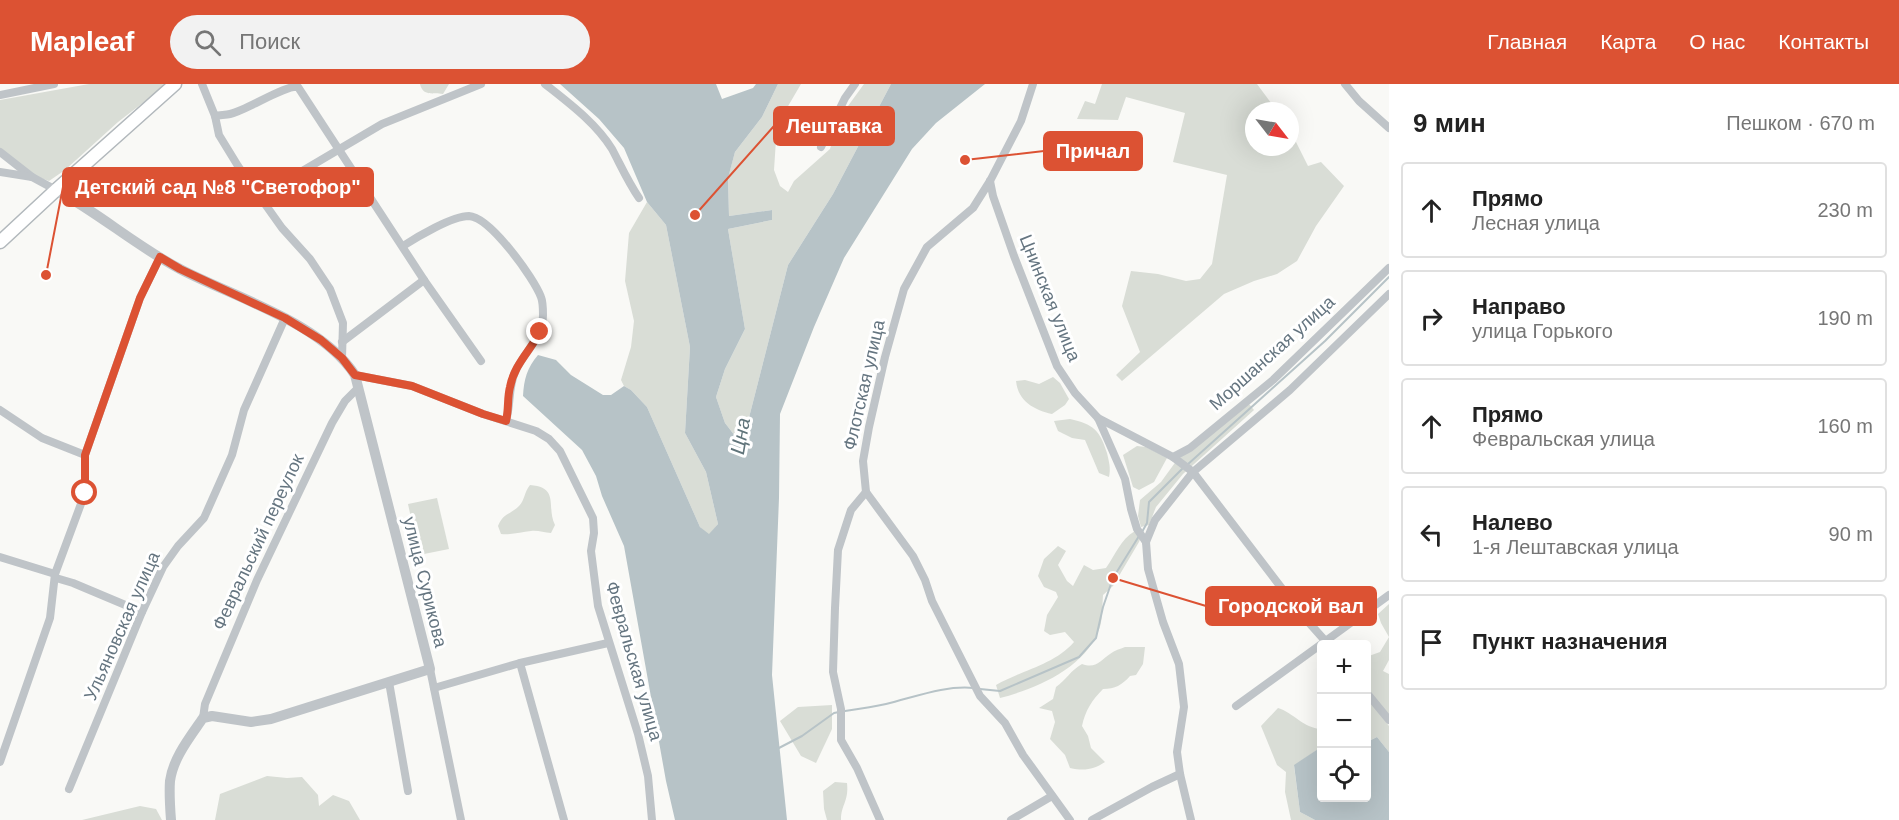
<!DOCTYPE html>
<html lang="ru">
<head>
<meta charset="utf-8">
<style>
  :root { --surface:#fff; --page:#f2f2f2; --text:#222; --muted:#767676; --line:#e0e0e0; --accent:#dc5233 }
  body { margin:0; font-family:Arial,sans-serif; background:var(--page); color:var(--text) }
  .controls { position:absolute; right:18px; bottom:18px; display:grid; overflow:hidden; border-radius:6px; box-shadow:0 6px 24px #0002 }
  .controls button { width:54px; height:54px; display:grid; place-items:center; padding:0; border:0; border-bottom:2px solid var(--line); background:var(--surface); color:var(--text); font:30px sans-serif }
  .compass { position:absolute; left:1245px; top:18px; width:54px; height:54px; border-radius:50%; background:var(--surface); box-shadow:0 6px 24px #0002; rotate:121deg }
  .stop { position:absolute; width:18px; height:18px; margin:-14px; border:4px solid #dc5233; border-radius:50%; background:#fff }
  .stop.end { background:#dc5233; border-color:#fff; box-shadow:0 2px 6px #0008 }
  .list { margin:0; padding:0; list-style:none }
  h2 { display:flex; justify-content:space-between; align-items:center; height:78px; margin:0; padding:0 24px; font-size:26px }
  h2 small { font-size:20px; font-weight:400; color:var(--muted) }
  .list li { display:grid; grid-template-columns:39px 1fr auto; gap:18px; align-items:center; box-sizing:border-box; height:96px; margin:0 12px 12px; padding:0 12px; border:2px solid var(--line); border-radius:6px }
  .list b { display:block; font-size:22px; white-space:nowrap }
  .list p { margin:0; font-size:20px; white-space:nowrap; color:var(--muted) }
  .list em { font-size:20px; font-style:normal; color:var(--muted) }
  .icon { flex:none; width:33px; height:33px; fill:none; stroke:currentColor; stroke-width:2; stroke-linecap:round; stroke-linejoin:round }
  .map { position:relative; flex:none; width:1389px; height:736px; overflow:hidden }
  header { display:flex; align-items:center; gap:36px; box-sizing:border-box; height:84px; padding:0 30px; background:var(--accent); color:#fff }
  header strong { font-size:28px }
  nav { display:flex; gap:33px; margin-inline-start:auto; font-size:21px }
  .search { width:420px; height:54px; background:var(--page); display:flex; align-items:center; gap:15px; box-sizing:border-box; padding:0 21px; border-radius:33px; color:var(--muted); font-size:22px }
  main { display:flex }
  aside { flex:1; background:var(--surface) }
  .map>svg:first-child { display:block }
  .green { fill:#d9ddd6 }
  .water { fill:#b7c3c7 }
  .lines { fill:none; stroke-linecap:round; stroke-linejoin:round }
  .stream { stroke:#b7c3c7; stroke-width:2 }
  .secondary-casing { stroke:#b2b8bc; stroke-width:15 }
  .minor { stroke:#bfc4c8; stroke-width:8 }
  .tertiary { stroke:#bfc4c8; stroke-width:10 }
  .secondary { stroke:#fff; stroke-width:12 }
  .route { stroke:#dc5233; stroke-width:8 }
  .labels { text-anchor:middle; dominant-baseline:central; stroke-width:6; stroke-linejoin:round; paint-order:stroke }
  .street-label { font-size:18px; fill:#657580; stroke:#fff }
  .water-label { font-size:20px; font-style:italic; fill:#60747a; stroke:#fff }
  .leader { fill:none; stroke:#dc5233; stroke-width:2 }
  .callout-dot { fill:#dc5233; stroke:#fff; stroke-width:2 }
  .callout { fill:#dc5233; stroke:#dc5233; stroke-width:2 }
  .callout-label { font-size:20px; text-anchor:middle; font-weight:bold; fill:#fff }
</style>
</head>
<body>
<header>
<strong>Mapleaf</strong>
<div class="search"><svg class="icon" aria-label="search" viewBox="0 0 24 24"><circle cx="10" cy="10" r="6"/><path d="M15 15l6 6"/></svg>Поиск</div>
<nav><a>Главная</a><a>Карта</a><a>О нас</a><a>Контакты</a></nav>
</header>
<main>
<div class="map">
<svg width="1389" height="736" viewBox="0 0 1389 736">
  <rect width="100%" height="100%" fill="#f9f9f6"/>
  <g class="green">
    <polygon points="89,0 163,0 162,4 118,38 65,86 49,97 35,92 0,65 0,16"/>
    <path d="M 420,0 L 449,0 L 443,10 C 433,8 423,13 420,0 Z"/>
    <polygon points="778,0 801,0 777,41 774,86 780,102 788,108 794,97 830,65 840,33 864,0 891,0 833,110 788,181 742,361 725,339 716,313 725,285 745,245 728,145 772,136 772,126 729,132 728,93 735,68 762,33"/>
    <polygon points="1102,0 1257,0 1277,27 1254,27 1254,63 1290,63 1290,46 1308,82 1321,78 1344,102 1316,142 1297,177 1277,190 1254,197 1224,210 1122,297 1116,291 1140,268 1122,222 1131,187 1158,190 1186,197 1200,195 1212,180 1227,91 1173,78 1185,29 1126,13 1118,36 1077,35 1085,17 1095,20"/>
    <polygon points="647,118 666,141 690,263 685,349 706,388 718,440 709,451 700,443 647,323 631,306 624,302 621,296 631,263 634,237 625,197 629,149"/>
    <path d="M 1053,293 L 1060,299 L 1069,315 L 1065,321 L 1052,330 C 1034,326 1018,317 1016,297 L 1025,296 L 1039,300 Z"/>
    <polygon points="1249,320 1254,326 1183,390 1156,423 1149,441 1141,443 1138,432 1140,416 1161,398 1177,376"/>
    <path d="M 1070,335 C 1093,340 1100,346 1107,369 C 1109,378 1111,384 1109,393 L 1099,389 L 1085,356 L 1072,354 L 1058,347 L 1054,337 Z"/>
    <polygon points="1137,362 1146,363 1167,374 1154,398 1139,406 1133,403 1123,371"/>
    <path d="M 530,401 C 560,403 546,423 555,441 L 551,449 C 544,449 538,446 531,447 C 521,448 512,451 501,450 L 498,442 C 503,429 510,431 519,422 C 525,416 524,408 530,401 Z"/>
    <polygon points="437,414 449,465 419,471 408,420"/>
    <path d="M 1135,447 L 1141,453 L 1139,458 L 1113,502 L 1103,511 C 1102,523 1103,538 1098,548 C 1083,585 1035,605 1000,614 L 996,601 C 1022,586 1054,581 1074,558 L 1065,548 L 1050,551 L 1044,547 L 1047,531 L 1058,513 L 1056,508 L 1044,503 L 1038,492 L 1044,475 L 1058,462 L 1066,467 L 1058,481 L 1067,497 L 1073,502 L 1084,481 L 1093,486 L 1106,484 C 1116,470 1120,456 1135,447 Z"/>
    <polygon points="1389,520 1389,576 1383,587 1389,590 1389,631 1367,605 1366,573 1380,568 1389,553 1381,539 1378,530"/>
    <path d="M 1125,563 L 1145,563 L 1143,580 L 1136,591 L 1130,592 C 1122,601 1115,605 1103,605 C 1092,616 1085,627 1082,642 L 1088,652 L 1091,664 L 1105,678 C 1093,686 1084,687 1070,684 L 1065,671 L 1050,655 L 1055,638 L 1052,627 L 1039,624 L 1053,615 L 1056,603 C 1066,596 1071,586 1082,580 C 1096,585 1100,577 1110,570 C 1115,566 1120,565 1125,563 Z"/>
    <polygon points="1366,612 1389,642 1389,668 1377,653 1367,658"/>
    <polygon points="832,621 832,645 816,679 801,672 780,637 798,623"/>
    <path d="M 1278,624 C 1294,629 1303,644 1321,645 L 1321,663 L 1294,682 L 1300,728 L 1315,736 L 1291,736 L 1285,708 L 1286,688 L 1277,681 L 1261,642 Z"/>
    <polygon points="267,692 287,694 302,693 318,711 319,722 333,711 349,717 360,736 215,736 220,710"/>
    <path d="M 835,698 L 847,699 C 849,718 841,720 841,736 L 827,736 L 824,725 L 823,707 Z"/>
    <polygon points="140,722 156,725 162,736 82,736"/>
  </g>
  <g class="water">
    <path d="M 560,0 L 716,0 L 722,15 L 753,4 L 756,0 L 778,0 L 762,33 L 735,68 L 728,94 L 729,132 L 772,126 L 772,136 L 728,145 L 745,245 L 725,285 L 716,313 L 725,339 L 742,361 L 788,181 L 833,110 L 891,0 L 985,0 L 936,39 L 912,65 L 844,174 L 814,243 L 780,330 L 779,414 L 772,591 L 787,736 L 675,736 L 666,697 L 624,462 L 602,412 L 596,392 L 582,366 L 523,312 C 524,295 527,284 538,271 L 556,276 L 571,291 L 603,311 L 611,311 L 624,302 L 631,306 L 647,323 L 700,443 L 709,450 L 718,440 L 706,388 L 685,349 L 690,263 L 666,141 L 647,118 L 624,64 L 599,35 Z"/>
    <polygon points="1377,653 1389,668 1389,736 1315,736 1300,728 1294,681 1321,663 1322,714 1366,714 1367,658"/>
  </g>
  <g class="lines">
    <g class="stream">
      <polyline points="1187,381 1325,257 1389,193"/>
      <polyline points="1142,448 1147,439 1149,418 1182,385"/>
      <polyline points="980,605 1000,607 1079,573 1096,554 1103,523 1113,494 1139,452"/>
      <path d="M 845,627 C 859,625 873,623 886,620 C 915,613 945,601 974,604"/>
      <polyline points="777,665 802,652 834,629 839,628"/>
    </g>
    <g class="secondary-casing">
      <polyline id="secondary" points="0,158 56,106 175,0"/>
    </g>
    <g class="minor">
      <polyline points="202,0 215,32 219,51 238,82 282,144 310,175 330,205 343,239 342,274"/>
      <path d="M 545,0 C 569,19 596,39 612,65 C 621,82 628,98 639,114"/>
      <polyline points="1033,0 1021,37 990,97 973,124 927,163 904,205 885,273 869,343 863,377 866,408 913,472 925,496 932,517 980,612 1005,639 1023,671 1070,736"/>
      <polyline points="1345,0 1359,17 1389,44"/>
      <polyline points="0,11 54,0"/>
      <path d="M 215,32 C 220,31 226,31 230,30 C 247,26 287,0 298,3 L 424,196 L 481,277"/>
      <polyline points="821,63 845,14 855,0"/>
      <polyline points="0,68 32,93 56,106"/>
      <polyline points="0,88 32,93"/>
      <polyline points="990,97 993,112 1014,172 1057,282 1075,309 1098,334 1125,395 1131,425 1137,445 1146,458 1148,485 1163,538 1179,580 1184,623 1177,668 1180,690 1191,736"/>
      <polyline points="260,112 382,40 481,0"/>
      <path d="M 403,162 C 417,153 452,132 469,132 C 490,133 534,194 541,213 C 543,218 543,225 543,231 C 543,254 524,268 515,288 C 508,304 511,320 506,337"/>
      <polyline points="342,258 424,196"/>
      <polyline points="355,291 412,302 483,330 536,347 549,355 560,367 593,434 594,449 591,467 598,522 638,650 648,692 652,736"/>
      <polyline points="0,326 42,354 85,371"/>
      <polyline points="1098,334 1173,373 1193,388 1303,532 1328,560"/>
      <polyline points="1173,373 1190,364 1273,296 1389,184"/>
      <polyline points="866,408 851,426 838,466 835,524 833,588 841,625 841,656 857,684 880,736"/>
      <polyline points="1146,458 1155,436 1193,388 1290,306 1389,210"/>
      <polyline points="0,473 55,490"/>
      <polyline points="56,494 73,499 142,528"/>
      <polyline points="520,579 564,736"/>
      <polyline points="430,585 461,736"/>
      <polyline points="389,598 408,707"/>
      <polyline points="434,604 520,579 608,559"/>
      <polyline points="1366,608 1389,636"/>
      <polyline points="1236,622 1389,511"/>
      <polyline points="203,634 205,620 257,496 332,339 345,317 358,304"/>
      <polyline points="0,678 50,534 55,490 85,409 85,371 140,214 160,173"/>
      <polyline points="69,705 142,528 163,483 178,462 204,434 232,371 244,326 285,234"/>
      <polyline points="1011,736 1052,712"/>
      <polyline points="1092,736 1152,703 1180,690"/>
    </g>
    <path class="tertiary" d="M 56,106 C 99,129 136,162 180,185 C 233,213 321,238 355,291 L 430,585 L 271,635 L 251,638 L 212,632 L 203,634 C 190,653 173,674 170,697 C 169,710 170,723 171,736"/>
    <use href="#secondary" class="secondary"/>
  </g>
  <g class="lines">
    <path class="route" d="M 85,409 L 85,371 L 140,214 L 160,173 L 180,185 L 285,234 L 321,256 L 342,274 L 355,291 L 412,302 L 483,330 L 506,337 C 509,325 507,314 510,303 C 514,281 530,267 540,248"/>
  </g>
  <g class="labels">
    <g class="street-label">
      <text transform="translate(1050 214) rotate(68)">Цнинская улица</text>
      <text transform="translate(1272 269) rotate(-42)">Моршанская улица</text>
      <text transform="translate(864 301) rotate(-77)">Флотская улица</text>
      <text transform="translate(258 458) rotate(-65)">Февральский переулок</text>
      <text transform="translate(425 498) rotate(76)">улица Сурикова</text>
      <text transform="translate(122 542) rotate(-66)">Ульяновская улица</text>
      <text transform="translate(634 577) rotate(74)">Февральская улица</text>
    </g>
    <g class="water-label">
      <text transform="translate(740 352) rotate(-80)">Цна</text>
    </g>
  </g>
  <path class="leader" d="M695 131L774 42M965 76L1044 67M46 191L63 103M1113 494L1206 522"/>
  <g class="callout-dot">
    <circle cx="695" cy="131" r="6"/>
    <circle cx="965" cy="76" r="6"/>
    <circle cx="46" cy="191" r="6"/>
    <circle cx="1113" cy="494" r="6"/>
  </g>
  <g class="callout">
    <rect x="774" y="23" width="120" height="38" rx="6"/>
    <rect x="1044" y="48" width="98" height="38" rx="6"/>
    <rect x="63" y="84" width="310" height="38" rx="6"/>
    <rect x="1206" y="503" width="170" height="38" rx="6"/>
  </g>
  <g class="callout-label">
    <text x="834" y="49">Лештавка</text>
    <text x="1093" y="74">Причал</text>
    <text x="218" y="110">Детский сад №8 "Светофор"</text>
    <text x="1291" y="529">Городской вал</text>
  </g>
</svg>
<div class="controls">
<button>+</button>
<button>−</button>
<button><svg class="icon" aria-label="locate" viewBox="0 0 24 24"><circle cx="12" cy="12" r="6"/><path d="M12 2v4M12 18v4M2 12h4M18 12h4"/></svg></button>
</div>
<svg class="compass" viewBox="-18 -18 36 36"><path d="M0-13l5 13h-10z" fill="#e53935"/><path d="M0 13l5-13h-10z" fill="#767676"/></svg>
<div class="stop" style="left:85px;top:409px"></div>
<div class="stop end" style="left:540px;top:248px"></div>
</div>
<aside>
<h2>9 мин<small>Пешком · 670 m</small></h2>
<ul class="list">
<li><svg class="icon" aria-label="ahead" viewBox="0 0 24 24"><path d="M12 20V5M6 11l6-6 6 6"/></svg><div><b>Прямо</b><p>Лесная улица</p></div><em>230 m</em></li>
<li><svg class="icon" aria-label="right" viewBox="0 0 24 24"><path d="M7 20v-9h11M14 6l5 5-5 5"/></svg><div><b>Направо</b><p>улица Горького</p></div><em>190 m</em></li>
<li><svg class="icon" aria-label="ahead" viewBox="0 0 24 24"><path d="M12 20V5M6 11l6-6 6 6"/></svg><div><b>Прямо</b><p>Февральская улица</p></div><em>160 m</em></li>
<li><svg class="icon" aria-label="left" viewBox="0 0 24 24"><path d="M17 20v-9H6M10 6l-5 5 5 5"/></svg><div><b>Налево</b><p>1-я Лештавская улица</p></div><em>90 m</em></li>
<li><svg class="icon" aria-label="arrive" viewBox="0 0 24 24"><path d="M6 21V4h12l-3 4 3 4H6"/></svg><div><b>Пункт назначения</b></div></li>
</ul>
</aside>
</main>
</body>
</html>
